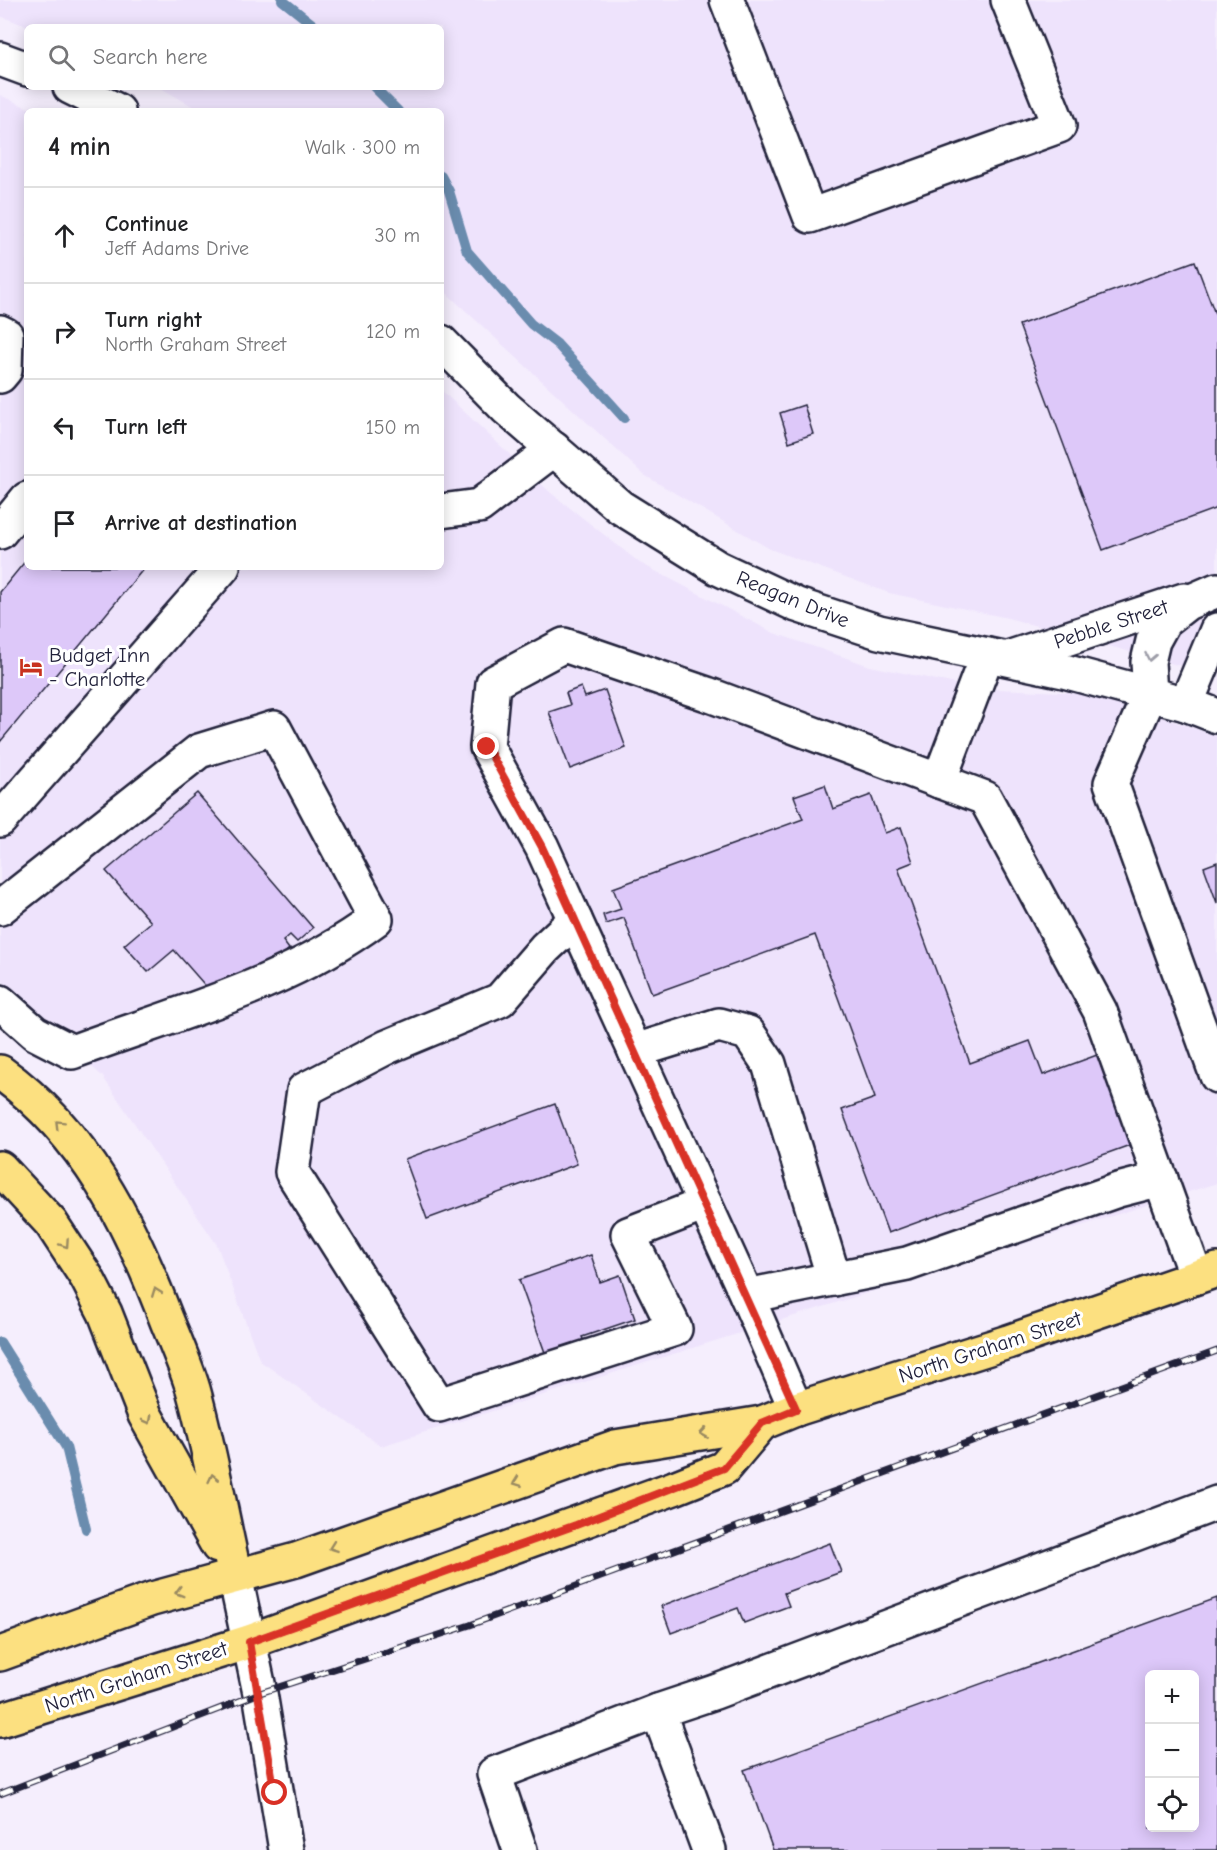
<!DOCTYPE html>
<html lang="en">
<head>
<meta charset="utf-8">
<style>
  :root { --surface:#fff; --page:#f2f2f2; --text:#202124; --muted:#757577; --line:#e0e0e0 }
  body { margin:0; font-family:"Comic Neue",sans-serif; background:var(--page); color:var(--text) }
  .controls { position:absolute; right:18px; bottom:18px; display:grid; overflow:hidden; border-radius:9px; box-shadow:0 3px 15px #0003 }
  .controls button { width:54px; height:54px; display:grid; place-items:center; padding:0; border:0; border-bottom:2px solid var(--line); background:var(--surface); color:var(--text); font:30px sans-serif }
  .stop { position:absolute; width:18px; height:18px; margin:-14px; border:4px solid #d93025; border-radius:50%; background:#fff }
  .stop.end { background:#d93025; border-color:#fff; box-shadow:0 2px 6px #0008 }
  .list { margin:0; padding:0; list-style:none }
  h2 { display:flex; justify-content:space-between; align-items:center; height:78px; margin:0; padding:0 24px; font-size:26px }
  h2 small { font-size:20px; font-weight:400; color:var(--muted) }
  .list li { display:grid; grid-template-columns:39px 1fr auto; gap:18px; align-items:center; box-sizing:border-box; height:96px; padding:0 24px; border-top:2px solid var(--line) }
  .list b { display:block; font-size:22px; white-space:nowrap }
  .list p { margin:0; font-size:20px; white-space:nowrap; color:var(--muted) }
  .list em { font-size:20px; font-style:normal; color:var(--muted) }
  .icon { flex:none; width:33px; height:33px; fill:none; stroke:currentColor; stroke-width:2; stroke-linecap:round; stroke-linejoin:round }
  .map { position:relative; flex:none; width:1217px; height:1850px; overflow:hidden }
  .search { position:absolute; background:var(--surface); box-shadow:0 3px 15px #0003; left:24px; top:24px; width:420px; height:66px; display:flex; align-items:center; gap:15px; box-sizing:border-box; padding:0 21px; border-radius:9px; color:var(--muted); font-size:22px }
  .panel { position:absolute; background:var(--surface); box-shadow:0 3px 15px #0003; left:24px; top:108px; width:420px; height:462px; border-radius:9px }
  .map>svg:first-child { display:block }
  .built { fill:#eee3fc }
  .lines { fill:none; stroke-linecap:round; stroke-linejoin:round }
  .stream { stroke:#6b8cae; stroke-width:10 }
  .building { fill:#ddc8f9; stroke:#22223b; stroke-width:1.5; fill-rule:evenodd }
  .minor-casing { stroke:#22223b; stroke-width:38 }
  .major-casing { stroke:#22223b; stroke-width:38 }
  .highway-casing { stroke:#22223b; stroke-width:38 }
  .minor { stroke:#fff; stroke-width:33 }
  .major { stroke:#fce080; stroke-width:33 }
  .highway { stroke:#fce080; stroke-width:33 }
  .rail-casing { stroke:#22223b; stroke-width:7 }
  .rail { stroke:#fff; stroke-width:4.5; stroke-dasharray:14; stroke-linecap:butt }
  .oneway { stroke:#9c9ca7 }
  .oneway2 { stroke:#9a8a61 }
  .route { stroke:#d93025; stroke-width:8 }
  .labels { text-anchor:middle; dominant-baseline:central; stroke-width:6; stroke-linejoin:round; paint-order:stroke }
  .street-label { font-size:21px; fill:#22223b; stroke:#fff }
  .poi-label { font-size:21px; fill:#22223b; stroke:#fff; text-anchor:start }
</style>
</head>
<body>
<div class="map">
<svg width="1217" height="1850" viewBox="0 0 1217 1850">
  <rect width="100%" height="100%" fill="#f5eefd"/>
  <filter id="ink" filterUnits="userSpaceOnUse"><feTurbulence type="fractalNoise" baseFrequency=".0167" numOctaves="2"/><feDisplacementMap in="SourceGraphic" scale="12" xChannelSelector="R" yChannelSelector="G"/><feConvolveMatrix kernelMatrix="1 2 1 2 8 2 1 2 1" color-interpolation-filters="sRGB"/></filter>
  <g filter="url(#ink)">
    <g class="built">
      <polygon points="0,0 1217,0 1217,676 1008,618 889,593 770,549 644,475 441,288 441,111 201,111 159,87 441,87 441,27 29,27 0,16"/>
      <polygon points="0,95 34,111 27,111 27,567 441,567 441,390 551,493 640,563 774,633 870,666 975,688 1081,693 1121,703 1217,736 1217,1183 381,1446 260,1361 217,1245 103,1077 0,979"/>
    </g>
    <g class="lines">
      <g class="stream">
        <polyline points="282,0 316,27"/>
        <polyline points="374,87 398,111"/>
        <polyline points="441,176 449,191 467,251 531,324 557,344 624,418"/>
        <polyline points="0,1342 66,1447 86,1529"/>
      </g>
    </g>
    <g class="building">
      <polygon points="1195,261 1217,319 1217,508 1103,550 1019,325"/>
      <polygon points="804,405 813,434 789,442 780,413"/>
      <polygon points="27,559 27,567 145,567 0,742 0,592"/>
      <polygon points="581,687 585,697 605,690 626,748 570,769 549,712 570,705 566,693"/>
      <polygon points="825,785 833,809 871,795 885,833 901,827 913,862 898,868 970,1063 1030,1041 1043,1075 1097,1055 1130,1145 888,1233 842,1110 875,1098 815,935 652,994 624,918 606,924 603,915 621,909 613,888 803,819 794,796"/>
      <polygon points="197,793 313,928 297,942 290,935 283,941 289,949 259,975 252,968 217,999 174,950 148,972 124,945 151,922 106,871"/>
      <polygon points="1217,862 1217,903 1204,867"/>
      <polygon points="555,1104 577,1164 427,1219 405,1159"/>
      <polygon points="591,1255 600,1282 620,1275 635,1319 582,1337 585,1344 547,1358 519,1280"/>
      <polygon points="830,1543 841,1572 784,1593 789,1606 744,1623 738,1608 671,1633 661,1606"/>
      <path d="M 1217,1598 L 1217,1850 L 773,1850 L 744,1770 ZM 1150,1674 L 1194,1674 L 1194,1828 L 1150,1828 Z"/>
    </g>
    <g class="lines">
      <g class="minor-casing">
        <g id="minor">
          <polyline points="727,0 810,216 1059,126 1008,0"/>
          <polyline points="0,59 27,69"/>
          <polyline points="70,87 118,111"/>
          <polyline points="0,332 6,335 5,370 0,376"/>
          <polyline points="441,342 506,408 620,507 718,568 797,605 879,632 1064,671 1186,704 1217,716"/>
          <polyline points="441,511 479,506 554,449"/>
          <polyline points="0,532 27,499"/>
          <polyline points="1217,590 1187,603 1164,621 1153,641 1148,662 1150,694 1111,783 1217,1076"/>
          <polyline points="1008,658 1184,600"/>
          <polyline points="1186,704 1217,630"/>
          <polyline points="939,781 987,655"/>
          <polyline points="0,820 223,567"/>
          <path d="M 0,908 L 199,751 L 274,728 L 376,919 C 288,985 174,1014 72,1052 L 35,1033 L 0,1002"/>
          <polyline points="575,920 747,1296"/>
          <polyline points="635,1051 719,1025 748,1033 769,1064 834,1279"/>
          <polyline points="705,1204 628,1234 675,1329 439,1405 292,1172 304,1090 387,1047 500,1000 545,948 575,920 542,847 487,747 493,683 564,645 707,694 985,798 1100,1011 1196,1277"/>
          <polyline points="796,1409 747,1296 907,1264 1118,1190 1161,1179"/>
          <polyline points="235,1576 260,1693 286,1850"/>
          <polyline points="520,1850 494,1774 658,1711"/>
          <polyline points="709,1850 658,1711 715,1692 1217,1503"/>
        </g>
      </g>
      <g class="major-casing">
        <g id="major">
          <polyline points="0,1654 152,1599 296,1560 615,1447 762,1423 796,1409 1008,1342 1217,1270"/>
          <polyline points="0,1720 249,1642 674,1488 724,1468 762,1423"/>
        </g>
      </g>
      <g class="highway-casing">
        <g id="highway">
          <path d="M 0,1072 C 86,1134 130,1223 167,1321 C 176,1343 186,1366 193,1389 C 210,1450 221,1514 235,1576"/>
          <polyline points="0,1168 51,1223 87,1278 105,1313 145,1415 218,1546"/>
        </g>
      </g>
      <use href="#minor" class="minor"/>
      <use href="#major" class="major"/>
      <use href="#highway" class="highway"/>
      <g class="rail-casing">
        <polyline id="rail" points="0,1794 260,1693 470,1625 1217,1351"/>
      </g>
      <use href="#rail" class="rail"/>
    </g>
    <defs><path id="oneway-chevron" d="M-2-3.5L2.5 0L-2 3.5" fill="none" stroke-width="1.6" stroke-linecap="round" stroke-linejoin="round" transform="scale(1.5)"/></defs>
    <use class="oneway" href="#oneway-chevron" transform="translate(1150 657) rotate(101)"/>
    <g class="oneway2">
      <use href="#oneway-chevron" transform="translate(59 1124) rotate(-135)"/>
      <use href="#oneway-chevron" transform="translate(65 1244) rotate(56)"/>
      <use href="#oneway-chevron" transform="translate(156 1292) rotate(-111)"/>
      <use href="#oneway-chevron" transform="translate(148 1420) rotate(62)"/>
      <use href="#oneway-chevron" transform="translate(704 1433) rotate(171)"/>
      <use href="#oneway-chevron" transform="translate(213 1478) rotate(-103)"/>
      <use href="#oneway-chevron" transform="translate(517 1482) rotate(160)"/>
      <use href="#oneway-chevron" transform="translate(333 1547) rotate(160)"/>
      <use href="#oneway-chevron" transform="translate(179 1592) rotate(164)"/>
    </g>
  </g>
  <g class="lines" filter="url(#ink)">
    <polyline class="route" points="275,1793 249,1642 576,1525 724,1468 762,1423 796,1409 542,847 487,747"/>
  </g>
  <defs>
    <g id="hotel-bare" transform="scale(1.8)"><path d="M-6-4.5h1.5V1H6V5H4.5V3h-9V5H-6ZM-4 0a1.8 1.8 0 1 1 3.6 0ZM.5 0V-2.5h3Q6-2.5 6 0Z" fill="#c8321e" stroke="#fff" stroke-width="2.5" paint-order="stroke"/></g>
  </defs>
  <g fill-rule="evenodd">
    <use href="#hotel-bare" x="31" y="667"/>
  </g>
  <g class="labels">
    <g class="street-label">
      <text transform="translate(793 599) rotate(22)">Reagan Drive</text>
      <text transform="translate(1111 624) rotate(-18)">Pebble Street</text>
      <text transform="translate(990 1347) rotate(-18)">North Graham Street</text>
      <text transform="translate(136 1677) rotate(-18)">North Graham Street</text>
    </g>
    <g class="poi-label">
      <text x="49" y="655">Budget Inn<tspan x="49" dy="24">- Charlotte</tspan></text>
    </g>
  </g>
</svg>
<div class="controls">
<button>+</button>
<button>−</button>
<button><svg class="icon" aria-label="locate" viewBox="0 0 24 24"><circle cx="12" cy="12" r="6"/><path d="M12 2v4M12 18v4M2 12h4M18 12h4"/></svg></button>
</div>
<div class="stop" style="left:275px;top:1793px"></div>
<div class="stop end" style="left:487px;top:747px"></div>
<div class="search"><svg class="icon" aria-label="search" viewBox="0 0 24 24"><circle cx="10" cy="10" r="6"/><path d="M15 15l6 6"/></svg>Search here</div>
<section class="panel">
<h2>4 min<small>Walk · 300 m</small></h2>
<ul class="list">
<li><svg class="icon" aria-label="ahead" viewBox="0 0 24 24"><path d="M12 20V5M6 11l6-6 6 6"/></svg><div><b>Continue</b><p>Jeff Adams Drive</p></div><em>30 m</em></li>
<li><svg class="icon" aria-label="right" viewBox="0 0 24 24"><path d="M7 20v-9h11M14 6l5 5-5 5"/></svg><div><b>Turn right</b><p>North Graham Street</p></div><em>120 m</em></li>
<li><svg class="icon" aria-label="left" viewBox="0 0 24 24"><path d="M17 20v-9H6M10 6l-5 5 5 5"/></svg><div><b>Turn left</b></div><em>150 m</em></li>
<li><svg class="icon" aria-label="arrive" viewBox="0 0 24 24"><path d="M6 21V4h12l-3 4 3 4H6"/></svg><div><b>Arrive at destination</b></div></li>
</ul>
</section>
</div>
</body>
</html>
